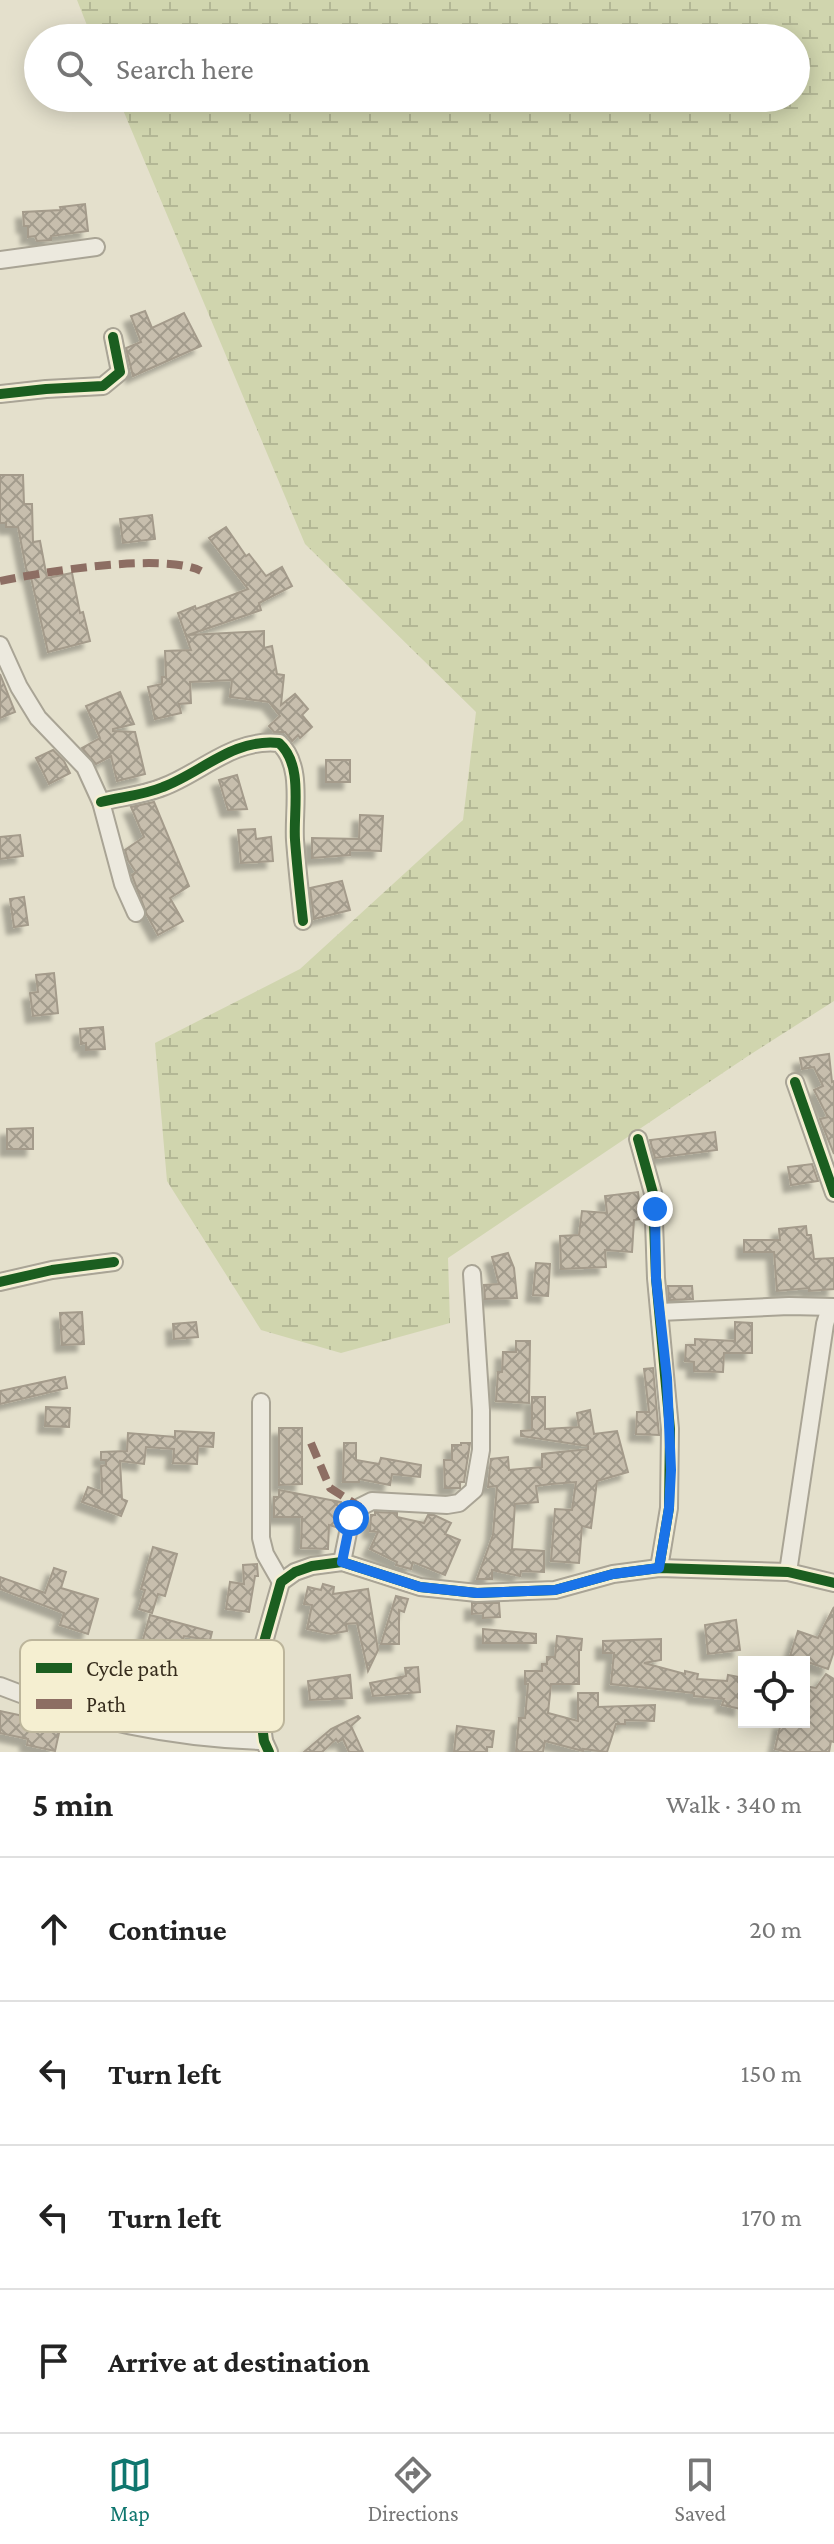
<!DOCTYPE html>
<html lang="en">
<head>
<meta charset="utf-8">
<style>
  :root { --surface:#fff; --page:#f2f2f2; --text:#222; --muted:#767676; --line:#e0e0e0; --accent:#0f766e }
  body { margin:0; font-family:"Crimson Pro",serif; background:var(--page); color:var(--text) }
  .controls { position:absolute; right:24px; bottom:24px; display:grid; overflow:hidden; border-radius:0px; box-shadow:0 4px 20px #0003 }
  .controls button { width:72px; height:72px; display:grid; place-items:center; padding:0; border:0; border-bottom:2px solid var(--line); background:var(--surface); color:var(--text); font:40px sans-serif }
  .stop { position:absolute; width:24px; height:24px; margin:-18px; border:6px solid #1a73e8; border-radius:50%; background:#fff }
  .stop.end { background:#1a73e8; border-color:#fff; box-shadow:0 2px 8px #0008 }
  .list { margin:0; padding:0; list-style:none }
  h2 { display:flex; justify-content:space-between; align-items:center; height:104px; margin:0; padding:0 32px; font-size:34px }
  h2 small { font-size:26px; font-weight:400; color:var(--muted) }
  .list li { display:grid; grid-template-columns:52px 1fr auto; gap:24px; align-items:center; box-sizing:border-box; height:144px; padding:0 32px; border-top:2px solid var(--line) }
  .list b { display:block; font-size:30px; white-space:nowrap }
  .list em { font-size:26px; font-style:normal; color:var(--muted) }
  .icon { flex:none; width:44px; height:44px; fill:none; stroke:currentColor; stroke-width:2; stroke-linecap:round; stroke-linejoin:round }
  .map { position:relative; flex:none; width:834px; height:1752px; overflow:hidden }
  .search { position:absolute; background:var(--surface); box-shadow:0 4px 20px #0003; left:24px; right:24px; top:24px; height:88px; display:flex; align-items:center; gap:20px; box-sizing:border-box; padding:0 28px; border-radius:44px; color:var(--muted); font-size:30px }
  .sheet { height:680px; background:var(--surface) }
  nav { display:flex; justify-content:space-around; align-items:center; box-sizing:border-box; height:112px; border-top:2px solid var(--line); background:var(--surface); font-size:22px; color:var(--muted) }
  nav a { display:grid; justify-items:center; gap:4px }
  nav .on { color:var(--accent) }
  .map>svg:first-child { display:block }
  .wetland { fill:url(#wetland-marsh) }
  .building { fill:url(#building-cross-hatch); stroke:#a49b8b; stroke-width:2; filter:url(#shadow) }
  .lines { fill:none; stroke-linecap:round; stroke-linejoin:round }
  .street-casing { stroke:#a9a495; stroke-width:20 }
  .street { stroke:#ece9de; stroke-width:16 }
  .quiet { stroke:#8d6e63; stroke-width:8; stroke-dasharray:16 8; stroke-linecap:butt }
  .cycleway-casing { stroke:#f5efd1; stroke-width:15 }
  .cycleway { stroke:#1b5e20; stroke-width:10 }
  .route { stroke:#1a73e8; stroke-width:10 }
  .key { fill:#f5efd1; stroke:#bcb59b; stroke-width:2 }
  .key-label { font-size:22px; fill:#372d1d }
</style>
</head>
<body>
<div class="map">
<svg width="834" height="1752" viewBox="0 0 834 1752">
  <defs>
    <pattern id="wetland-marsh" width="20" height="14" patternUnits="userSpaceOnUse" patternTransform="scale(2)"><rect width="20" height="14" fill="#d0d5ae"/><path d="M1 5h8M5 5V1M11 12h8M15 12V8" fill="none" stroke="#b3b795"/></pattern>
    <pattern id="building-cross-hatch" width="8" height="8" patternUnits="userSpaceOnUse" patternTransform="scale(2)"><rect width="8" height="8" fill="#c7bead"/><path d="M0 0l8 8M0 8l8-8" fill="none" stroke="#a29b8c"/></pattern>
    <filter id="shadow"><feDropShadow dx="-7" dy="7" stdDeviation="2" flood-color="#0004"/></filter>
  </defs>
  <rect width="100%" height="100%" fill="#e4e0cc"/>
  <polygon class="wetland" points="77,0 834,0 834,1001 748,1056 448,1258 450,1323 341,1353 261,1330 167,1181 155,1043 300,969 463,820 476,712 305,544 118,98 796,98 796,38 92,38"/>
  <g class="building">
    <polygon points="85,204 88,231 51,236 51,240 37,241 35,236 28,237 28,226 24,226 23,212 61,210 60,207"/>
    <polygon points="145,311 152,328 184,313 201,346 133,376 126,348 141,342 131,316"/>
    <polygon points="0,475 23,475 24,504 32,504 33,542 40,541 47,578 72,573 80,613 83,612 90,641 48,652 30,573 27,573 18,527 6,527 6,523 0,523"/>
    <polygon points="152,515 155,539 123,543 120,519"/>
    <polygon points="226,527 246,556 249,554 266,576 282,567 292,586 259,603 261,610 188,635 264,631 264,648 272,646 277,674 284,675 281,705 295,694 308,709 302,715 312,727 300,738 298,735 292,741 285,732 274,732 269,726 280,716 269,702 230,697 232,680 190,682 191,703 179,704 181,713 155,719 148,687 162,684 162,677 166,677 165,651 191,650 178,613 195,606 196,609 248,589 209,538"/>
    <polygon points="0,674 15,712 0,718"/>
    <polygon points="120,692 134,724 113,729 113,731 135,732 145,774 117,781 111,756 96,764 82,748 100,738 86,706"/>
    <polygon points="53,750 64,761 70,773 49,784 36,758"/>
    <rect x="326" y="760" width="24" height="22"/>
    <polygon points="237,775 247,809 228,810 219,780"/>
    <polygon points="154,802 189,886 170,898 183,921 158,935 147,915 132,875 136,872 128,860 125,850 144,837 131,807"/>
    <polygon points="360,815 383,816 381,851 350,850 350,855 312,858 312,838 359,839"/>
    <polygon points="255,829 256,839 271,837 273,861 241,863 238,830"/>
    <polygon points="20,835 23,856 0,859 0,837"/>
    <polygon points="342,881 350,910 314,919 310,888"/>
    <polygon points="24,897 28,925 14,927 10,899"/>
    <polygon points="54,973 58,1013 33,1016 30,993 38,992 36,975"/>
    <polygon points="103,1027 105,1049 86,1050 86,1043 81,1044 80,1029"/>
    <polygon points="829,1054 832,1082 834,1081 834,1154 820,1119 828,1117 814,1090 823,1086 814,1067 802,1069 800,1058"/>
    <polygon points="33,1128 33,1149 7,1149 7,1129"/>
    <polygon points="715,1132 717,1150 655,1158 650,1140"/>
    <polygon points="812,1164 818,1181 791,1185 788,1167"/>
    <polygon points="638,1192 641,1219 634,1220 632,1252 605,1250 606,1267 561,1269 560,1236 579,1235 582,1211 607,1213 605,1196"/>
    <polygon points="806,1226 807,1235 811,1235 814,1259 834,1258 834,1289 809,1291 809,1288 777,1291 774,1252 744,1252 744,1240 780,1240 779,1229"/>
    <polygon points="508,1253 514,1268 517,1298 485,1299 484,1285 499,1284 492,1257"/>
    <polygon points="536,1263 550,1264 548,1296 533,1295"/>
    <polygon points="668,1286 692,1286 693,1299 669,1300"/>
    <polygon points="82,1312 84,1344 62,1345 60,1313"/>
    <polygon points="196,1322 198,1337 174,1339 173,1324"/>
    <polygon points="735,1322 752,1323 752,1353 724,1353 723,1372 694,1371 694,1362 685,1361 686,1345 695,1345 695,1339 735,1341"/>
    <polygon points="516,1341 530,1341 529,1403 496,1401 498,1372 502,1372 503,1352 516,1352"/>
    <polygon points="653,1368 659,1435 636,1434 637,1412 649,1412 644,1369"/>
    <polygon points="65,1377 67,1388 0,1404 0,1391"/>
    <polygon points="532,1397 545,1397 545,1429 579,1427 577,1413 590,1410 594,1434 617,1431 628,1472 597,1481 591,1528 582,1526 579,1563 551,1561 555,1509 572,1510 576,1482 551,1484 536,1486 538,1502 515,1504 512,1549 544,1551 544,1572 521,1571 520,1576 492,1570 492,1579 477,1579 493,1535 497,1486 488,1487 491,1459 508,1457 509,1470 542,1467 542,1454 588,1449 588,1446 521,1436 521,1431 532,1430"/>
    <polygon points="46,1407 70,1408 69,1427 45,1426"/>
    <polygon points="279,1428 302,1428 302,1484 279,1485"/>
    <polygon points="175,1431 214,1433 213,1447 198,1446 197,1464 173,1463 174,1449 146,1447 144,1464 120,1461 122,1499 127,1501 121,1516 82,1502 88,1487 102,1492 101,1466 106,1465 106,1460 101,1460 101,1452 127,1451 128,1433 175,1437"/>
    <polygon points="344,1443 356,1443 356,1460 379,1464 381,1458 421,1465 420,1477 392,1474 390,1485 359,1479 359,1482 343,1482"/>
    <polygon points="461,1443 470,1443 464,1482 460,1482 460,1488 445,1488 444,1460 452,1460 452,1445 461,1445"/>
    <polygon points="279,1490 341,1502 336,1527 329,1525 328,1549 301,1548 302,1517 274,1517 274,1497 279,1497"/>
    <polygon points="375,1512 397,1513 397,1517 424,1523 428,1515 434,1515 451,1523 445,1534 460,1540 445,1575 413,1562 411,1569 396,1565 397,1562 370,1549 378,1532 370,1531 371,1515 375,1515"/>
    <polygon points="153,1547 177,1554 165,1596 158,1594 152,1613 139,1609 145,1590 141,1589"/>
    <polygon points="257,1564 258,1576 255,1576 249,1612 226,1609 230,1582 244,1584 243,1565"/>
    <polygon points="54,1568 66,1572 61,1588 98,1599 88,1634 60,1625 64,1613 0,1589 0,1577 45,1593"/>
    <polygon points="323,1584 334,1587 333,1594 368,1589 378,1650 368,1671 357,1623 346,1624 347,1631 331,1634 307,1629 312,1605 304,1604 308,1587 321,1590"/>
    <polygon points="396,1596 408,1599 404,1612 399,1610 399,1644 381,1644"/>
    <polygon points="472,1603 499,1603 500,1617 483,1618 483,1613 472,1614"/>
    <polygon points="834,1607 834,1651 828,1669 790,1656 798,1631 818,1638"/>
    <polygon points="150,1615 212,1632 210,1640 184,1636 178,1655 142,1643"/>
    <polygon points="736,1620 740,1650 708,1654 705,1625"/>
    <polygon points="483,1629 536,1634 536,1643 483,1643"/>
    <polygon points="557,1636 582,1639 581,1650 579,1650 579,1684 551,1684 548,1713 578,1721 578,1693 598,1693 598,1707 655,1705 654,1721 625,1720 625,1724 616,1724 607,1752 583,1749 583,1751 545,1741 543,1752 516,1752 519,1718 525,1718 528,1684 525,1684 525,1671 542,1671 542,1664 547,1664 547,1657 555,1657"/>
    <polygon points="661,1639 661,1660 644,1663 685,1674 685,1671 698,1674 697,1679 727,1681 728,1675 744,1678 741,1709 722,1705 724,1699 694,1696 694,1693 611,1684 614,1653 603,1653 603,1641"/>
    <polygon points="418,1667 420,1692 373,1696 370,1683 406,1676 405,1668"/>
    <polygon points="826,1674 834,1679 834,1742 831,1741 829,1752 788,1752 775,1749 781,1722 804,1722 804,1686 816,1688"/>
    <polygon points="350,1675 352,1698 310,1700 308,1681"/>
    <polygon points="0,1711 61,1724 55,1751 27,1745 28,1739 0,1733"/>
    <polygon points="358,1716 360,1718 351,1726 363,1752 349,1752 343,1739 338,1742 336,1739 322,1752 304,1752 331,1729"/>
    <polygon points="457,1726 494,1731 492,1747 487,1747 487,1752 454,1752"/>
  </g>
  <g class="lines">
    <g class="street-casing">
      <g id="street">
        <polyline points="0,260 96,247"/>
        <polyline points="0,394 46,389 103,386 120,372 113,337"/>
        <polyline points="0,645 19,687 38,718 85,767 101,802 123,884 136,913"/>
        <path d="M 101,802 C 121,797 144,795 163,787 C 201,773 233,738 279,743 C 304,765 293,811 295,840 C 297,867 300,894 303,921"/>
        <polyline points="795,1082 834,1193"/>
        <polyline points="638,1139 653,1193 656,1278 670,1429 669,1508 659,1568"/>
        <polyline points="0,1282 52,1270 114,1262"/>
        <polyline points="660,1312 789,1306 834,1307"/>
        <polyline points="261,1402 261,1538 265,1554 281,1582"/>
        <polyline points="342,1562 351,1518 360,1507 372,1501 447,1505 459,1503 474,1490 481,1450 481,1410 472,1274"/>
        <polyline points="788,1572 825,1324 830,1308"/>
        <path d="M 0,1686 C 83,1720 175,1739 264,1741"/>
        <polyline points="269,1752 264,1741 260,1709 260,1669 264,1642 281,1582 295,1572 312,1566 342,1562 420,1587 477,1593 555,1590 613,1574 659,1568 788,1572 834,1583"/>
      </g>
    </g>
    <use href="#street" class="street"/>
    <g class="quiet">
      <path d="M 0,581 C 44,572 163,552 201,571"/>
      <polyline points="311,1443 330,1488 360,1507"/>
    </g>
    <g class="cycleway-casing">
      <g id="cycleway">
        <polyline points="0,394 46,389 103,386 120,372 113,337"/>
        <path d="M 101,802 C 121,797 144,795 163,787 C 201,773 233,738 279,743 C 304,765 293,811 295,840 C 297,867 300,894 303,921"/>
        <polyline points="795,1082 834,1193"/>
        <polyline points="638,1139 653,1193 656,1278 670,1429 669,1508 659,1568"/>
        <polyline points="0,1282 52,1270 114,1262"/>
        <polyline points="269,1752 264,1741 260,1709 260,1669 264,1642 281,1582 295,1572 312,1566 342,1562 420,1587 477,1593 555,1590 613,1574 659,1568 788,1572 834,1583"/>
      </g>
    </g>
    <use href="#cycleway" class="cycleway"/>
  </g>
  <g class="lines">
    <polyline class="route" points="351,1518 342,1562 420,1587 477,1593 555,1590 613,1574 659,1568 669,1508 671,1470 667,1378 656,1278 655,1209"/>
  </g>
  <rect x="20" y="1640" width="264" height="92" rx="12" class="key"/>
  <rect x="36" y="1663" width="36" height="10" fill="#1b5e20"/>
  <rect x="36" y="1699" width="36" height="10" fill="#8d6e63"/>
  <g class="key-label">
    <text x="86" y="1676">Cycle path</text>
    <text x="86" y="1712">Path</text>
  </g>
</svg>
<div class="controls">
<button><svg class="icon" aria-label="locate" viewBox="0 0 24 24"><circle cx="12" cy="12" r="6"/><path d="M12 2v4M12 18v4M2 12h4M18 12h4"/></svg></button>
</div>
<div class="stop" style="left:351px;top:1518px"></div>
<div class="stop end" style="left:655px;top:1209px"></div>
<div class="search"><svg class="icon" aria-label="search" viewBox="0 0 24 24"><circle cx="10" cy="10" r="6"/><path d="M15 15l6 6"/></svg>Search here</div>
</div>
<section class="sheet">
<h2>5 min<small>Walk · 340 m</small></h2>
<ul class="list">
<li><svg class="icon" aria-label="ahead" viewBox="0 0 24 24"><path d="M12 20V5M6 11l6-6 6 6"/></svg><div><b>Continue</b></div><em>20 m</em></li>
<li><svg class="icon" aria-label="left" viewBox="0 0 24 24"><path d="M17 20v-9H6M10 6l-5 5 5 5"/></svg><div><b>Turn left</b></div><em>150 m</em></li>
<li><svg class="icon" aria-label="left" viewBox="0 0 24 24"><path d="M17 20v-9H6M10 6l-5 5 5 5"/></svg><div><b>Turn left</b></div><em>170 m</em></li>
<li><svg class="icon" aria-label="arrive" viewBox="0 0 24 24"><path d="M6 21V4h12l-3 4 3 4H6"/></svg><div><b>Arrive at destination</b></div></li>
</ul>
</section>
<nav>
<a class="on"><svg class="icon" aria-label="map" viewBox="0 0 24 24"><path d="M3 6l6-2 6 2 6-2v14l-6 2-6-2-6 2zM9 4v14M15 6v14"/></svg>Map</a>
<a><svg class="icon" aria-label="directions" viewBox="0 0 24 24"><path d="M12 3l9 9-9 9-9-9zM9 14v-3h6M13 9l2 2-2 2"/></svg>Directions</a>
<a><svg class="icon" aria-label="saved" viewBox="0 0 24 24"><path d="M7 4h10v16l-5-4-5 4z"/></svg>Saved</a>
</nav>
</body>
</html>
